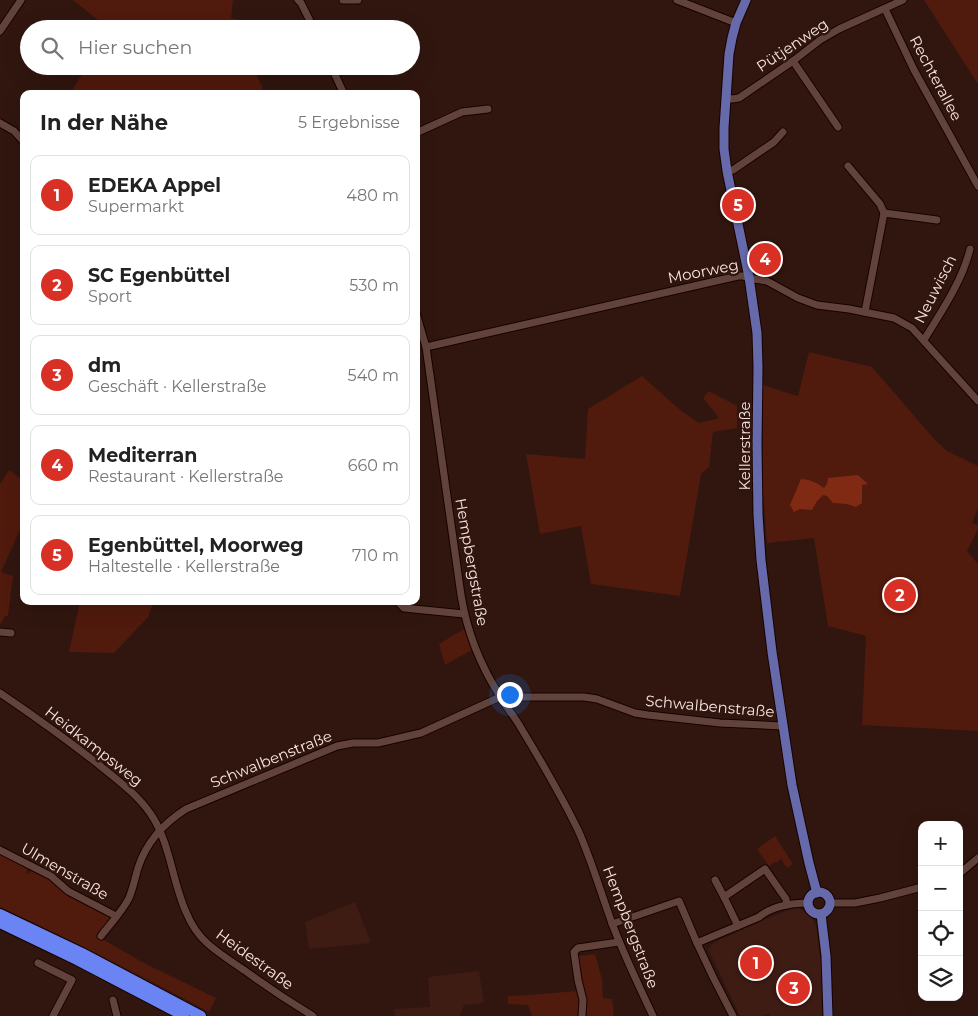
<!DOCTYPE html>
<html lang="de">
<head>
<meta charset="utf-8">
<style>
  :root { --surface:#fff; --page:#f2f2f2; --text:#222; --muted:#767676; --line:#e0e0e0; --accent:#d93025 }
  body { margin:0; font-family:Montserrat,sans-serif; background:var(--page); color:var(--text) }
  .controls { position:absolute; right:15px; bottom:15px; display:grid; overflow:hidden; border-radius:10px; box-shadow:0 5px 20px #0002 }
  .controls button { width:45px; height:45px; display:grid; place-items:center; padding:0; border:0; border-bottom:1px solid var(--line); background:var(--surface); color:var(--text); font:25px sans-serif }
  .you { position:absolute; left:509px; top:694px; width:18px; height:18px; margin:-12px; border:4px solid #fff; border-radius:50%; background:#1a73e8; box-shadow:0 0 0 8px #1a73e833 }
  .badge { display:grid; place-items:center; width:32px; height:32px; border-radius:50%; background:var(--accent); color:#fff; font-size:16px; font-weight:700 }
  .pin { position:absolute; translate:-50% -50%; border:2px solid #fff; box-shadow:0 1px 5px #0006 }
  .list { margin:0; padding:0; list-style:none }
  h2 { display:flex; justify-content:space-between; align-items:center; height:65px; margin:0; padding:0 20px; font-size:21px }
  h2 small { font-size:16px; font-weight:400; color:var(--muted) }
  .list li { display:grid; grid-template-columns:32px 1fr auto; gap:15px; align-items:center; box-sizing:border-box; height:80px; margin:0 10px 10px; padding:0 10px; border:1px solid var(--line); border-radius:10px }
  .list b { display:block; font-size:19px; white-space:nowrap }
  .list p { margin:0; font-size:16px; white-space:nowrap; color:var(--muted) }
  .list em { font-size:16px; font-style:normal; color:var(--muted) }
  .icon { flex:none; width:28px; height:28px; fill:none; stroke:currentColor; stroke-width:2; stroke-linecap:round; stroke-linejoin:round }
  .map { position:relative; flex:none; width:978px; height:1016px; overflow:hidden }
  .search { position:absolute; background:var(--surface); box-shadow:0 5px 20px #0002; left:20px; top:20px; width:400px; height:55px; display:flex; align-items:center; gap:12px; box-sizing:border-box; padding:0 18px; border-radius:28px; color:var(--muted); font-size:19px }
  .panel { position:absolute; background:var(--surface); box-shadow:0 5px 20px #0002; left:20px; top:90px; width:400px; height:515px; border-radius:10px }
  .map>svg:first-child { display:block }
  .built { fill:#3e1c14 }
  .green { fill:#501a0d }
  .water { fill:#802913 }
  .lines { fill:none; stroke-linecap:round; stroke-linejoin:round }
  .minor-casing { stroke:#170200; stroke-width:9 }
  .major-casing { stroke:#170200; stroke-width:11 }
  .highway-casing { stroke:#170200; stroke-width:12 }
  .minor { stroke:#62433b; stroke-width:7 }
  .major { stroke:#676aaa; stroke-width:9 }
  .highway { stroke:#6b84f4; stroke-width:10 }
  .labels { text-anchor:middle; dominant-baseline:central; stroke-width:5; stroke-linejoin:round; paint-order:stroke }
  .street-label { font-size:15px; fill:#f8e4df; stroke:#30160f }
</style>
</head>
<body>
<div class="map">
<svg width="978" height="1016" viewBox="0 0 978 1016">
  <rect width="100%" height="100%" fill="#30160f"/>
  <g class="built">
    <polygon points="355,902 371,943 309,949 305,922"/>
    <polygon points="799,908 811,917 816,926 821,964 822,1016 770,1016 769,1014 762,1016 740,1016 708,949 715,942 764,920 789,910"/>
    <polygon points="479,971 484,1003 464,1005 460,1016 395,1016 394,1009 430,1007 428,977"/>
  </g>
  <g class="green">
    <polygon points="73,0 233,0 231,18 249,22 247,29 102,29 98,20"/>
    <polygon points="924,0 978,0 978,84"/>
    <polygon points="87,66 263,66 254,68 265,94 70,94"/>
    <polygon points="809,352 872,367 935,440 947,451 978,466 978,508 972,523 978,525 978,529 967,551 978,564 978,731 862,725 866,636 828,626 814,538 767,543 763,492 763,385 798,396"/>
    <polygon points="642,376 679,409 699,423 719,418 703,398 709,391 737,406 737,428 713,432 709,467 701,474 680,596 591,584 581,526 540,534 526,454 585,459 588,409"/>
    <polygon points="9,470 24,481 24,521 1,572 13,576 8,616 5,616 0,625 0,484"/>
    <polygon points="80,601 154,601 148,617 114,653 69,652"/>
    <polygon points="464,629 472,650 445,665 439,644"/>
    <polygon points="775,836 793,864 787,868 781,859 776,863 775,862 769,866 757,849"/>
    <path d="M 0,854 L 28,868 L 26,872 L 29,874 L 32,869 L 53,880 L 63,892 L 111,917 L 97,936 L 142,962 L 216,998 L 209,1012 C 140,975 71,940 0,907 Z"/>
    <polygon points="595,954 602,979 603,998 612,999 614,1016 532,1016 528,1005 508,1004 508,996 529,995 577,991 571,957"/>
  </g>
  <path class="water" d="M 858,475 L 868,484 L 862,485 L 862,503 L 856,507 L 847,504 L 833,503 L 827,496 L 823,495 L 817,501 L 812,510 L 800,509 L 794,512 L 790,505 L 801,479 C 810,479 817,483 824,488 L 827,484 L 828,478 Z"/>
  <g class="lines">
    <g class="minor-casing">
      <g id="minor">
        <polyline points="298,0 301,3 314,29"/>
        <polyline points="343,0 358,0"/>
        <polyline points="677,0 736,23"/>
        <polyline points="885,9 914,70 978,186"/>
        <polyline points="0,31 21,0"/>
        <polyline points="793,61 838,127"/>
        <polyline points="331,66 344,94"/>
        <polyline points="726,98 732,99 739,98 793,61 820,40 839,29 903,0"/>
        <polyline points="0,123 14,131 24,142"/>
        <polyline points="416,133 462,112 488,109"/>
        <polyline points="848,166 880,204 884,213 865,312"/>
        <polyline points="727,171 733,170 774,142 783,132"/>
        <polyline points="884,213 937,220"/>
        <path d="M 416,313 L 426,347 L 461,595 C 467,632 480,665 500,696 C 506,707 515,717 521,728 C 541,761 561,795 578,830 C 592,861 601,894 613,926 C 625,957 639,986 653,1016"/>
        <path d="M 924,340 C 941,312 962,282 970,249"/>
        <polyline points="426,347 738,276 743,276 754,279 767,281 798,298 817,305 849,309 894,318 912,328 978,401"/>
        <polyline points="397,601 404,608 464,614"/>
        <polyline points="0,632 11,633"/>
        <path d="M 0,693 C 34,716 66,739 98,764 C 116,779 136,793 150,813 C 170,841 172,881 186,912 C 191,924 198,935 207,943 C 218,953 232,962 244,970 C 266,986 290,1002 313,1016"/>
        <polyline points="0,850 51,876 68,891 116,916"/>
        <polyline points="959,874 978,858"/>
        <polyline points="715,880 724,897"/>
        <polyline points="830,903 855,903 880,898 922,887"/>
        <path d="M 612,924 L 679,901 L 697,943 L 759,917 C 772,906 792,903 809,903"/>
        <polyline points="738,926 724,897 765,869 786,899 787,905"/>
        <path d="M 101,936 C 110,924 122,912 129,898 C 133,889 135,878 138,868 C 146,843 164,823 186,809 L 337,746 L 353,743 L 378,743 L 421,733 L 500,697 L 584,697 L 597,699 L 635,713 L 648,715 L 720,723 L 783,726"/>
        <polyline points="697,943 713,977 733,1016"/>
        <polyline points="38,963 72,980 53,1016"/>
        <polyline points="113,1000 117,1016"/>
        <polyline points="582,1016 583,1000 578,980 574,952 578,948 619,942"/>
      </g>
    </g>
    <g class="major-casing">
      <g id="major">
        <polyline points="746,0 736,23 732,38 729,54 724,128 724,149 727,171 749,277 757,333 758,367 757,444 758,515 761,560 772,652 792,785 809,863 817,893"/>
        <circle cx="819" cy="903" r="11"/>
        <polyline points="821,914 826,956 828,1016"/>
      </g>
    </g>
    <g class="highway-casing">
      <g id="highway">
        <polyline points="0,914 82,953 201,1016"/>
        <polyline points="0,923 77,960 184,1016"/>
      </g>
    </g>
    <use href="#minor" class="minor"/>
    <use href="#major" class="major"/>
    <use href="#highway" class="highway"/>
  </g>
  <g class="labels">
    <g class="street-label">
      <text transform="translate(792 45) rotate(-34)">Pütjenweg</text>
      <text transform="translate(936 78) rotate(62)">Rechterallee</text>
      <text transform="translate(703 271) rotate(-11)">Moorweg</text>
      <text transform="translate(935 289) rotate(-63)">Neuwisch</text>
      <text transform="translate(744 446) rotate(-90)">Kellerstraße</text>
      <text transform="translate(472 562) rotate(80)">Hempbergstraße</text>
      <text transform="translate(710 706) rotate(5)">Schwalbenstraße</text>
      <text transform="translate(94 746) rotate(38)">Heidkampsweg</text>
      <text transform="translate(271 759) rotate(-22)">Schwalbenstraße</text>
      <text transform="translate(65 871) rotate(30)">Ulmenstraße</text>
      <text transform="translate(631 927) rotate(69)">Hempbergstraße</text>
      <text transform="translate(255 959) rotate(36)">Heidestraße</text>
    </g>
  </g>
</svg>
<div class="controls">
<button>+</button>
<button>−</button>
<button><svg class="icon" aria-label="locate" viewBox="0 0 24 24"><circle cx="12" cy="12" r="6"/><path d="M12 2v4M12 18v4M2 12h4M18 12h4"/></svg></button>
<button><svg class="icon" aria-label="layers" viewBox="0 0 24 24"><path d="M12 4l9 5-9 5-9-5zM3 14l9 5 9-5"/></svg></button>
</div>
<div class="you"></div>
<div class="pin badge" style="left:756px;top:963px">1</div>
<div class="pin badge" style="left:900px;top:595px">2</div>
<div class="pin badge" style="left:794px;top:988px">3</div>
<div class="pin badge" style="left:765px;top:259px">4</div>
<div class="pin badge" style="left:738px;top:205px">5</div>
<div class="search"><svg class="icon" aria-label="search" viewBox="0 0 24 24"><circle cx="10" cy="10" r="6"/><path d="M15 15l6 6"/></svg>Hier suchen</div>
<section class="panel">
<h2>In der Nähe<small>5 Ergebnisse</small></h2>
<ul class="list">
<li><span class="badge">1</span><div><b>EDEKA Appel</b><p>Supermarkt</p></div><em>480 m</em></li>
<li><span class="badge">2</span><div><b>SC Egenbüttel</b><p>Sport</p></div><em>530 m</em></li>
<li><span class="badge">3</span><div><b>dm</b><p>Geschäft · Kellerstraße</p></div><em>540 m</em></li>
<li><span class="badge">4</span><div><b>Mediterran</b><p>Restaurant · Kellerstraße</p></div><em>660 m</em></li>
<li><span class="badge">5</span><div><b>Egenbüttel, Moorweg</b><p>Haltestelle · Kellerstraße</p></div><em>710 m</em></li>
</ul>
</section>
</div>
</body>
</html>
